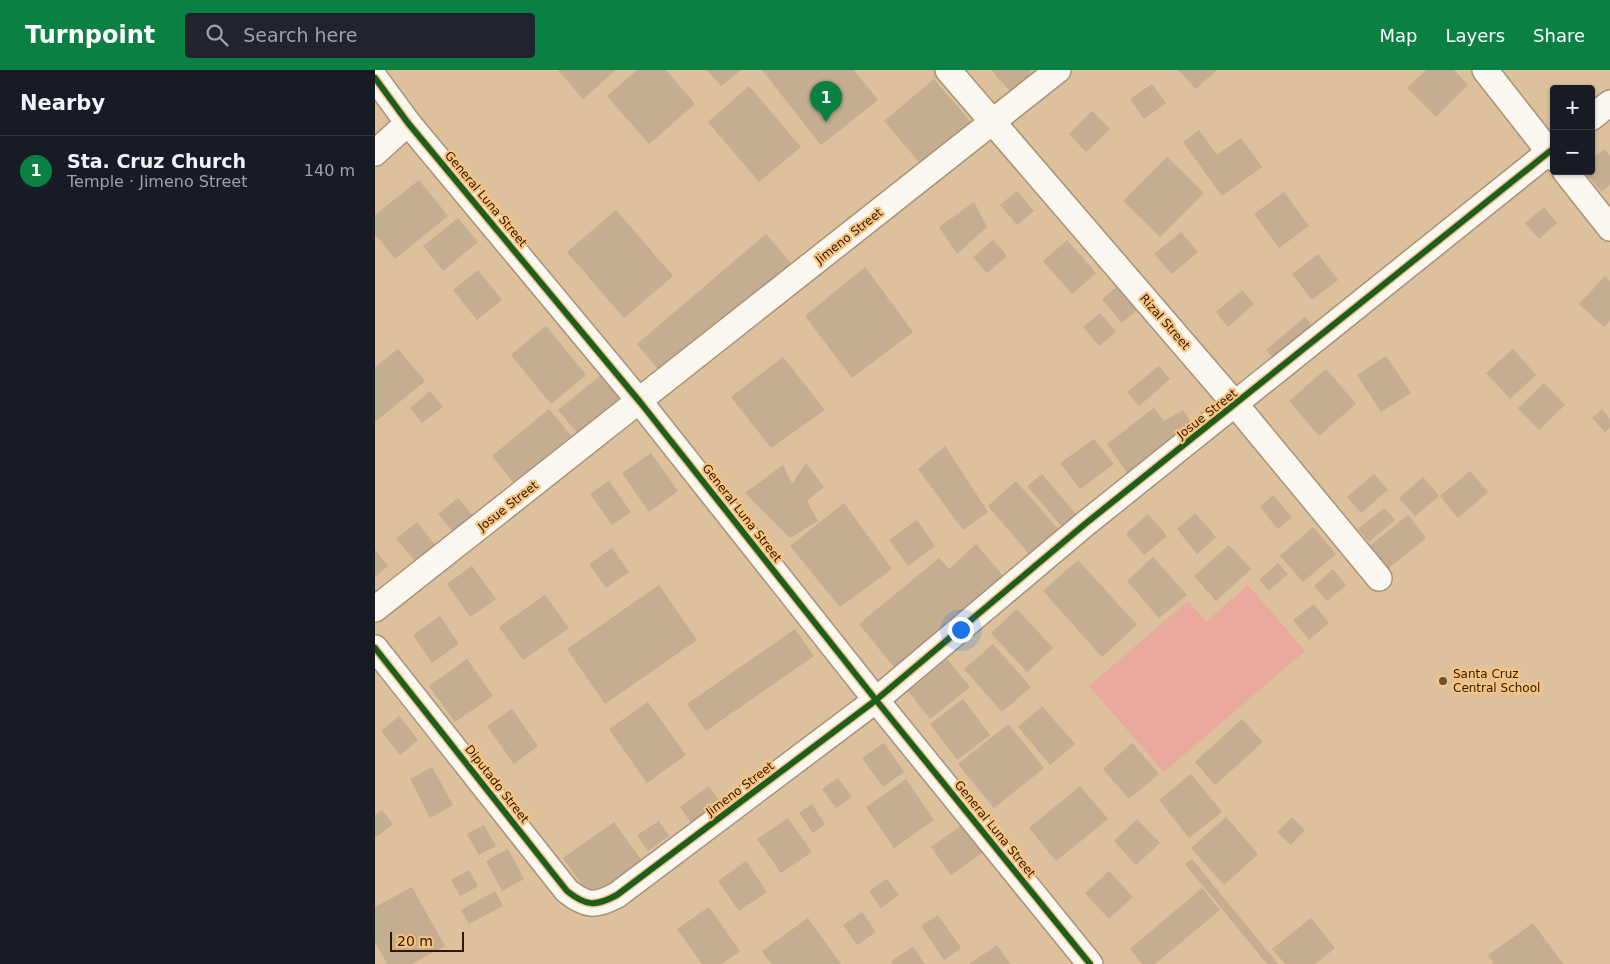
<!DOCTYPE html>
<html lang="en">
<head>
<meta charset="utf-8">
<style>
  :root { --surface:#171b24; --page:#20242c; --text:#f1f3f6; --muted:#9ea1a6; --line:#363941; --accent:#0b8043 }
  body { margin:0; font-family:"DejaVu Sans",sans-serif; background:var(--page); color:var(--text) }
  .controls { position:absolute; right:15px; top:15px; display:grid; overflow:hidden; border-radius:5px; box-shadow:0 1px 4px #0004 }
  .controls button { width:45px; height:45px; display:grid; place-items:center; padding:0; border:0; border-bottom:1px solid var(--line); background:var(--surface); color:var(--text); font:25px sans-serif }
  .scale { position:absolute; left:15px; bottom:12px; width:74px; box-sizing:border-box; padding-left:5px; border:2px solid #2c1900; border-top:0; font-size:14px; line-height:18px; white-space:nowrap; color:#2c1900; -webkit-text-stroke:4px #f8c381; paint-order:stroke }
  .you { position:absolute; left:585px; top:559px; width:18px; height:18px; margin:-12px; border:4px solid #fff; border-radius:50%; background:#1a73e8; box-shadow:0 0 0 8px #1a73e833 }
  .badge { display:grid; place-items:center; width:32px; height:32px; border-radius:50%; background:var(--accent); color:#fff; font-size:16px; font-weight:700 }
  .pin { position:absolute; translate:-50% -41px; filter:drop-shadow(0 1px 2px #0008) }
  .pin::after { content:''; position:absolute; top:26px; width:18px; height:15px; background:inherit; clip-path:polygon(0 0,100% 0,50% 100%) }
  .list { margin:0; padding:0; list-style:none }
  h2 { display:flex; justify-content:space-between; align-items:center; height:65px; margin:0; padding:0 20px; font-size:21px }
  h2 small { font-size:16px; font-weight:400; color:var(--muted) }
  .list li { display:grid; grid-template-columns:32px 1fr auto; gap:15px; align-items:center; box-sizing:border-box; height:70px; padding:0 20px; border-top:1px solid var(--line) }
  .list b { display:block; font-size:19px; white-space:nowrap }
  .list p { margin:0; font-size:16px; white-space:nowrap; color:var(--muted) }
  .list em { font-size:16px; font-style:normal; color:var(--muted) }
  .icon { flex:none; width:28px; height:28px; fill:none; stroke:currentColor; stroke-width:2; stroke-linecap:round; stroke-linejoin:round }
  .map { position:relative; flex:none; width:1235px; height:894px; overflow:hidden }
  header { display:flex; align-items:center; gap:30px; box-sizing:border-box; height:70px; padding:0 25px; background:var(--accent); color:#fff }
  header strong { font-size:24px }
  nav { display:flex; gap:28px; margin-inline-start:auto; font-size:18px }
  .search { width:350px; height:45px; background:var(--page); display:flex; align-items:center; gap:12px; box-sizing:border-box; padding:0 18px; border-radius:5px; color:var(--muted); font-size:19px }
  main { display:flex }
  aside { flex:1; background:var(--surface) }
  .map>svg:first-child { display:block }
  .pitch { fill:#e9a99f }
  .building { fill:#c4ad90 }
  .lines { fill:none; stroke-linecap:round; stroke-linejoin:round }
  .minor-casing { stroke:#a99376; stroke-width:28 }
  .minor { stroke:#faf6f0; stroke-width:25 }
  .cycleway-casing { stroke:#f8c381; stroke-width:9 }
  .cycleway { stroke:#1b5e20; stroke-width:6 }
  .poi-dot { fill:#6a5337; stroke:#f8c381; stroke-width:2 }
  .labels { text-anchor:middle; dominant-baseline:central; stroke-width:4.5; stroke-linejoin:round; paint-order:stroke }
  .street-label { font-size:12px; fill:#2c1900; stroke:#f8c381 }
  .poi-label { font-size:12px; fill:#2c1900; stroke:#f8c381; text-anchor:start }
</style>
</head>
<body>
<header>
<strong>Turnpoint</strong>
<div class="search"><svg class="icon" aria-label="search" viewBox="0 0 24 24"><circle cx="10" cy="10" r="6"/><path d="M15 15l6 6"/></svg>Search here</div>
<nav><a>Map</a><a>Layers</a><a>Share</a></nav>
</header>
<main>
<aside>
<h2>Nearby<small></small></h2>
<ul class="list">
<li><span class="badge">1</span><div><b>Sta. Cruz Church</b><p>Temple · Jimeno Street</p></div><em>140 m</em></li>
</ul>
</aside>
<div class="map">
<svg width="1235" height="894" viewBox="0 0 1235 894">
  <rect width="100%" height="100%" fill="#ddc09c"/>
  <polygon class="pitch" points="873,515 930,581 789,702 714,616 813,531 831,552"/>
  <g class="building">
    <polygon points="183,0 241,0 208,29"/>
    <polygon points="262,0 291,0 320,34 274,74 232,26"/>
    <polygon points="332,0 366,0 346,16"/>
    <polygon points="387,0 479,0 503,30 446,75"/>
    <polygon points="616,0 655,0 657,3 635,21"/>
    <polygon points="803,0 842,0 821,19"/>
    <polygon points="1051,0 1079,0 1093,15 1061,47 1032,18"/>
    <polygon points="559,9 600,57 550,99 509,51"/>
    <polygon points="777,14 791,33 769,49 755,29"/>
    <polygon points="374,16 426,77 384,112 333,52"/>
    <polygon points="717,41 735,59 711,82 694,64"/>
    <polygon points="824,60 842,85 866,68 887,97 847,126 808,72"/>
    <polygon points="1229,79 1235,85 1235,115 1227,122 1209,101 1216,101 1216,90"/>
    <polygon points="792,87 829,123 785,167 748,131"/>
    <polygon points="44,110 73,146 20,189 0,164 0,145"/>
    <polygon points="642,121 659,141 642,155 625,135"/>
    <polygon points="909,122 934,156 904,178 879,144"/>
    <polygon points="599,132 612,157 582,184 564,157"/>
    <polygon points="1169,137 1182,153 1164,169 1150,153"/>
    <polygon points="241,140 298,206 249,248 192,182"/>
    <polygon points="83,148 103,172 68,201 48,176"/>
    <polygon points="806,162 823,182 797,204 779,184"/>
    <polygon points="391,164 421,199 292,310 262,274"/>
    <polygon points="618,170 632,186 612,203 598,187"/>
    <polygon points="692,170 721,203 697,224 668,191"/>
    <polygon points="943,184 963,210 937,230 917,204"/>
    <polygon points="490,197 538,262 477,308 430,246"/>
    <polygon points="103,200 127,230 102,250 78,220"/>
    <polygon points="1230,206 1235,211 1235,251 1229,257 1204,234"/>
    <polygon points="744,215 764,238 747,253 727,229"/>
    <polygon points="867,220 879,234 853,257 841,242"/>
    <polygon points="725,243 741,262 724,276 708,257"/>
    <polygon points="930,247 943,262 904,295 891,280"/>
    <polygon points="171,256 211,305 176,334 136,285"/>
    <polygon points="23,279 50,311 0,352 0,297"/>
    <polygon points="1138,279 1161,305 1135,329 1111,303"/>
    <polygon points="1011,286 1036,323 1006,342 982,305"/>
    <polygon points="408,287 450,340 396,378 356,327"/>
    <polygon points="784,296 795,309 764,336 752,322"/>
    <polygon points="951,299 981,334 944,366 914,331"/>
    <polygon points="226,305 251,335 208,370 183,340"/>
    <polygon points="1169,313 1190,335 1164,360 1143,338"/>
    <polygon points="55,321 68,337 47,353 35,338"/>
    <polygon points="779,338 789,351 808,340 821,359 757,410 732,374"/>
    <polygon points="174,339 199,369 141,416 117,386"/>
    <polygon points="1227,339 1235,349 1235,358 1230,362 1217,348"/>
    <polygon points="719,369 739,394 705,419 685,393"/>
    <polygon points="570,376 613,442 588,460 543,399"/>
    <polygon points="276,383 303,421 274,442 247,403"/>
    <polygon points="431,393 449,417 432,431 443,451 415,468 370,423 408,395 417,414"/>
    <polygon points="1095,401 1113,422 1083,448 1065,426"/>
    <polygon points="667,404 707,451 693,464 652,416"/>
    <polygon points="999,404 1013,420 986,443 972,427"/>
    <polygon points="1048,407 1064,426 1040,446 1024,428"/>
    <polygon points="234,411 256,442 237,455 215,424"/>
    <polygon points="641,411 691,468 660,491 613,436"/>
    <polygon points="898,425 917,447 903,459 885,437"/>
    <polygon points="83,428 102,450 82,466 63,444"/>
    <polygon points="469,433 517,499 465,537 415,476"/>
    <polygon points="1009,438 1020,450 994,472 983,459"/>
    <polygon points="820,443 841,467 822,484 802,459"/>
    <polygon points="773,444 792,466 769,485 751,464"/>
    <polygon points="1033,445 1051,468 1010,501 992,478"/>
    <polygon points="542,450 560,476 533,496 514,470"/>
    <polygon points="42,452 60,475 40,491 21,469"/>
    <polygon points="938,457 961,484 928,512 905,486"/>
    <polygon points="601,474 635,514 523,602 484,554 564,488 574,499"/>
    <polygon points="854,475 876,499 841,531 819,506"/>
    <polygon points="237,478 254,502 231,518 214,494"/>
    <polygon points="0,480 13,496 0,507"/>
    <polygon points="778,487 812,525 784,548 752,511"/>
    <polygon points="703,490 762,555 727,587 668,521"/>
    <polygon points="903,493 913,504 894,521 884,510"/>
    <polygon points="97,496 121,529 95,547 72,514"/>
    <polygon points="958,499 971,515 952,531 939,516"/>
    <polygon points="284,515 322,570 230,634 192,579"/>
    <polygon points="170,525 194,558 148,590 124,557"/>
    <polygon points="939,534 954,553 934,570 918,550"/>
    <polygon points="642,539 678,578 652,602 616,563"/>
    <polygon points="65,546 84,574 57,593 38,565"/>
    <polygon points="420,559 439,586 331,661 312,634"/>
    <polygon points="618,574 656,617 627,642 589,599"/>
    <polygon points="92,589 118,626 80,652 54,616"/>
    <polygon points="572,589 595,617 555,649 533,621"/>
    <polygon points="588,629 615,665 582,690 555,654"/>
    <polygon points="273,632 311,685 272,713 234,659"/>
    <polygon points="667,636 700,674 675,695 643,657"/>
    <polygon points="137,639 163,676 139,694 112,656"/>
    <polygon points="24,646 43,670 25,685 6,661"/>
    <polygon points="867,649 888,672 840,715 820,692"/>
    <polygon points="633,654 669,698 619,738 583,694"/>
    <polygon points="509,673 529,702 508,717 487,688"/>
    <polygon points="757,673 784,704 754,729 728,699"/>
    <polygon points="57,697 78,735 55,748 35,709"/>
    <polygon points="816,704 847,742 814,768 784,730"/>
    <polygon points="463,708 477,727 461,738 447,719"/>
    <polygon points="531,709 559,750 519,778 491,737"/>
    <polygon points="334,716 349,737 319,757 305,737"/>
    <polygon points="705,716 733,749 681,791 654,758"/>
    <polygon points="437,734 450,754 438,763 424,743"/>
    <polygon points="7,740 18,754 0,768 0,745"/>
    <polygon points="851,747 883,784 849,815 816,778"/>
    <polygon points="917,747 930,760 916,775 902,762"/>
    <polygon points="413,748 437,782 406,803 382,769"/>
    <polygon points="762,749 785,773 761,795 739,771"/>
    <polygon points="284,751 294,766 273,781 262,765"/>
    <polygon points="239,752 269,794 218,830 188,788"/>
    <polygon points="590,753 610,781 576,805 556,777"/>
    <polygon points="109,755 121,776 104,785 92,764"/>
    <polygon points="133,779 149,809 127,821 111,791"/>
    <polygon points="817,789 903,894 892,894 810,794"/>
    <polygon points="371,791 392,822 364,841 343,811"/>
    <polygon points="94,800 103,816 85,826 76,810"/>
    <polygon points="734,801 758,827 734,849 710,823"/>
    <polygon points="512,809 524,825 506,838 494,821"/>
    <polygon points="37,817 70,876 37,894 12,894 0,872 0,837"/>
    <polygon points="827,818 845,840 780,894 767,894 755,879"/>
    <polygon points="120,821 128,836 94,854 86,840"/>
    <polygon points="334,837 365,881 347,894 327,894 302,859"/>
    <polygon points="487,842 501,862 482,875 468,855"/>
    <polygon points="563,845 586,878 569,890 546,856"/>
    <polygon points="433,848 466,894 396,894 387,881"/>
    <polygon points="936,848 960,878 940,894 910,894 897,879"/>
    <polygon points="1158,853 1188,894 1119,894 1113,885"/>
    <polygon points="622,875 635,894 594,894"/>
    <polygon points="538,877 550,894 518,894 516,891"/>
  </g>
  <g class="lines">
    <g class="minor-casing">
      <g id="minor">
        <polyline points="573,0 861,335 1004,508"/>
        <polyline points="1110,0 1179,88"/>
        <polyline points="0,8 33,53 265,332 501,630 715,894"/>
        <polyline points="1216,48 1235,33"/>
        <polyline points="0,83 33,53"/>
        <polyline points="1190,101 1235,158"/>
        <polyline points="0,539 683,0"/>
        <path d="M 0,578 L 192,821 C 211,836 220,837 242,825 L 501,630 L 710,454 L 1179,78"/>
      </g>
    </g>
    <use href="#minor" class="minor"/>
    <g class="cycleway-casing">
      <g id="cycleway">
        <polyline points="0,8 33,53 265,332 501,630 715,894"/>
        <path d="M 0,578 L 192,821 C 211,836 220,837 242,825 L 501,630 L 710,454 L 1179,78"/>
      </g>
    </g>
    <use href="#cycleway" class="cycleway"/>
  </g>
  <circle class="poi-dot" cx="1068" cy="611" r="5"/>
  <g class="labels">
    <g class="street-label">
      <text transform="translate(111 129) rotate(50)">General Luna Street</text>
      <text transform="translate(474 166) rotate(-38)">Jimeno Street</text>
      <text transform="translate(790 252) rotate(49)">Rizal Street</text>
      <text transform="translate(832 344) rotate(-38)">Josue Street</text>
      <text transform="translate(133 436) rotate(-38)">Josue Street</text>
      <text transform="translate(367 443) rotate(52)">General Luna Street</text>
      <text transform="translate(122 714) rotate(52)">Diputado Street</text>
      <text transform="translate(365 719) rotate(-37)">Jimeno Street</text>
      <text transform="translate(620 759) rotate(51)">General Luna Street</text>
    </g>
    <g class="poi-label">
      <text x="1078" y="604">Santa Cruz<tspan x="1078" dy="14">Central School</tspan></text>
    </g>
  </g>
</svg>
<div class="controls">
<button>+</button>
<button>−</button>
</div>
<div class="scale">20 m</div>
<div class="you"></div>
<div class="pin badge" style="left:451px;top:52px">1</div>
</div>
</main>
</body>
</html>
